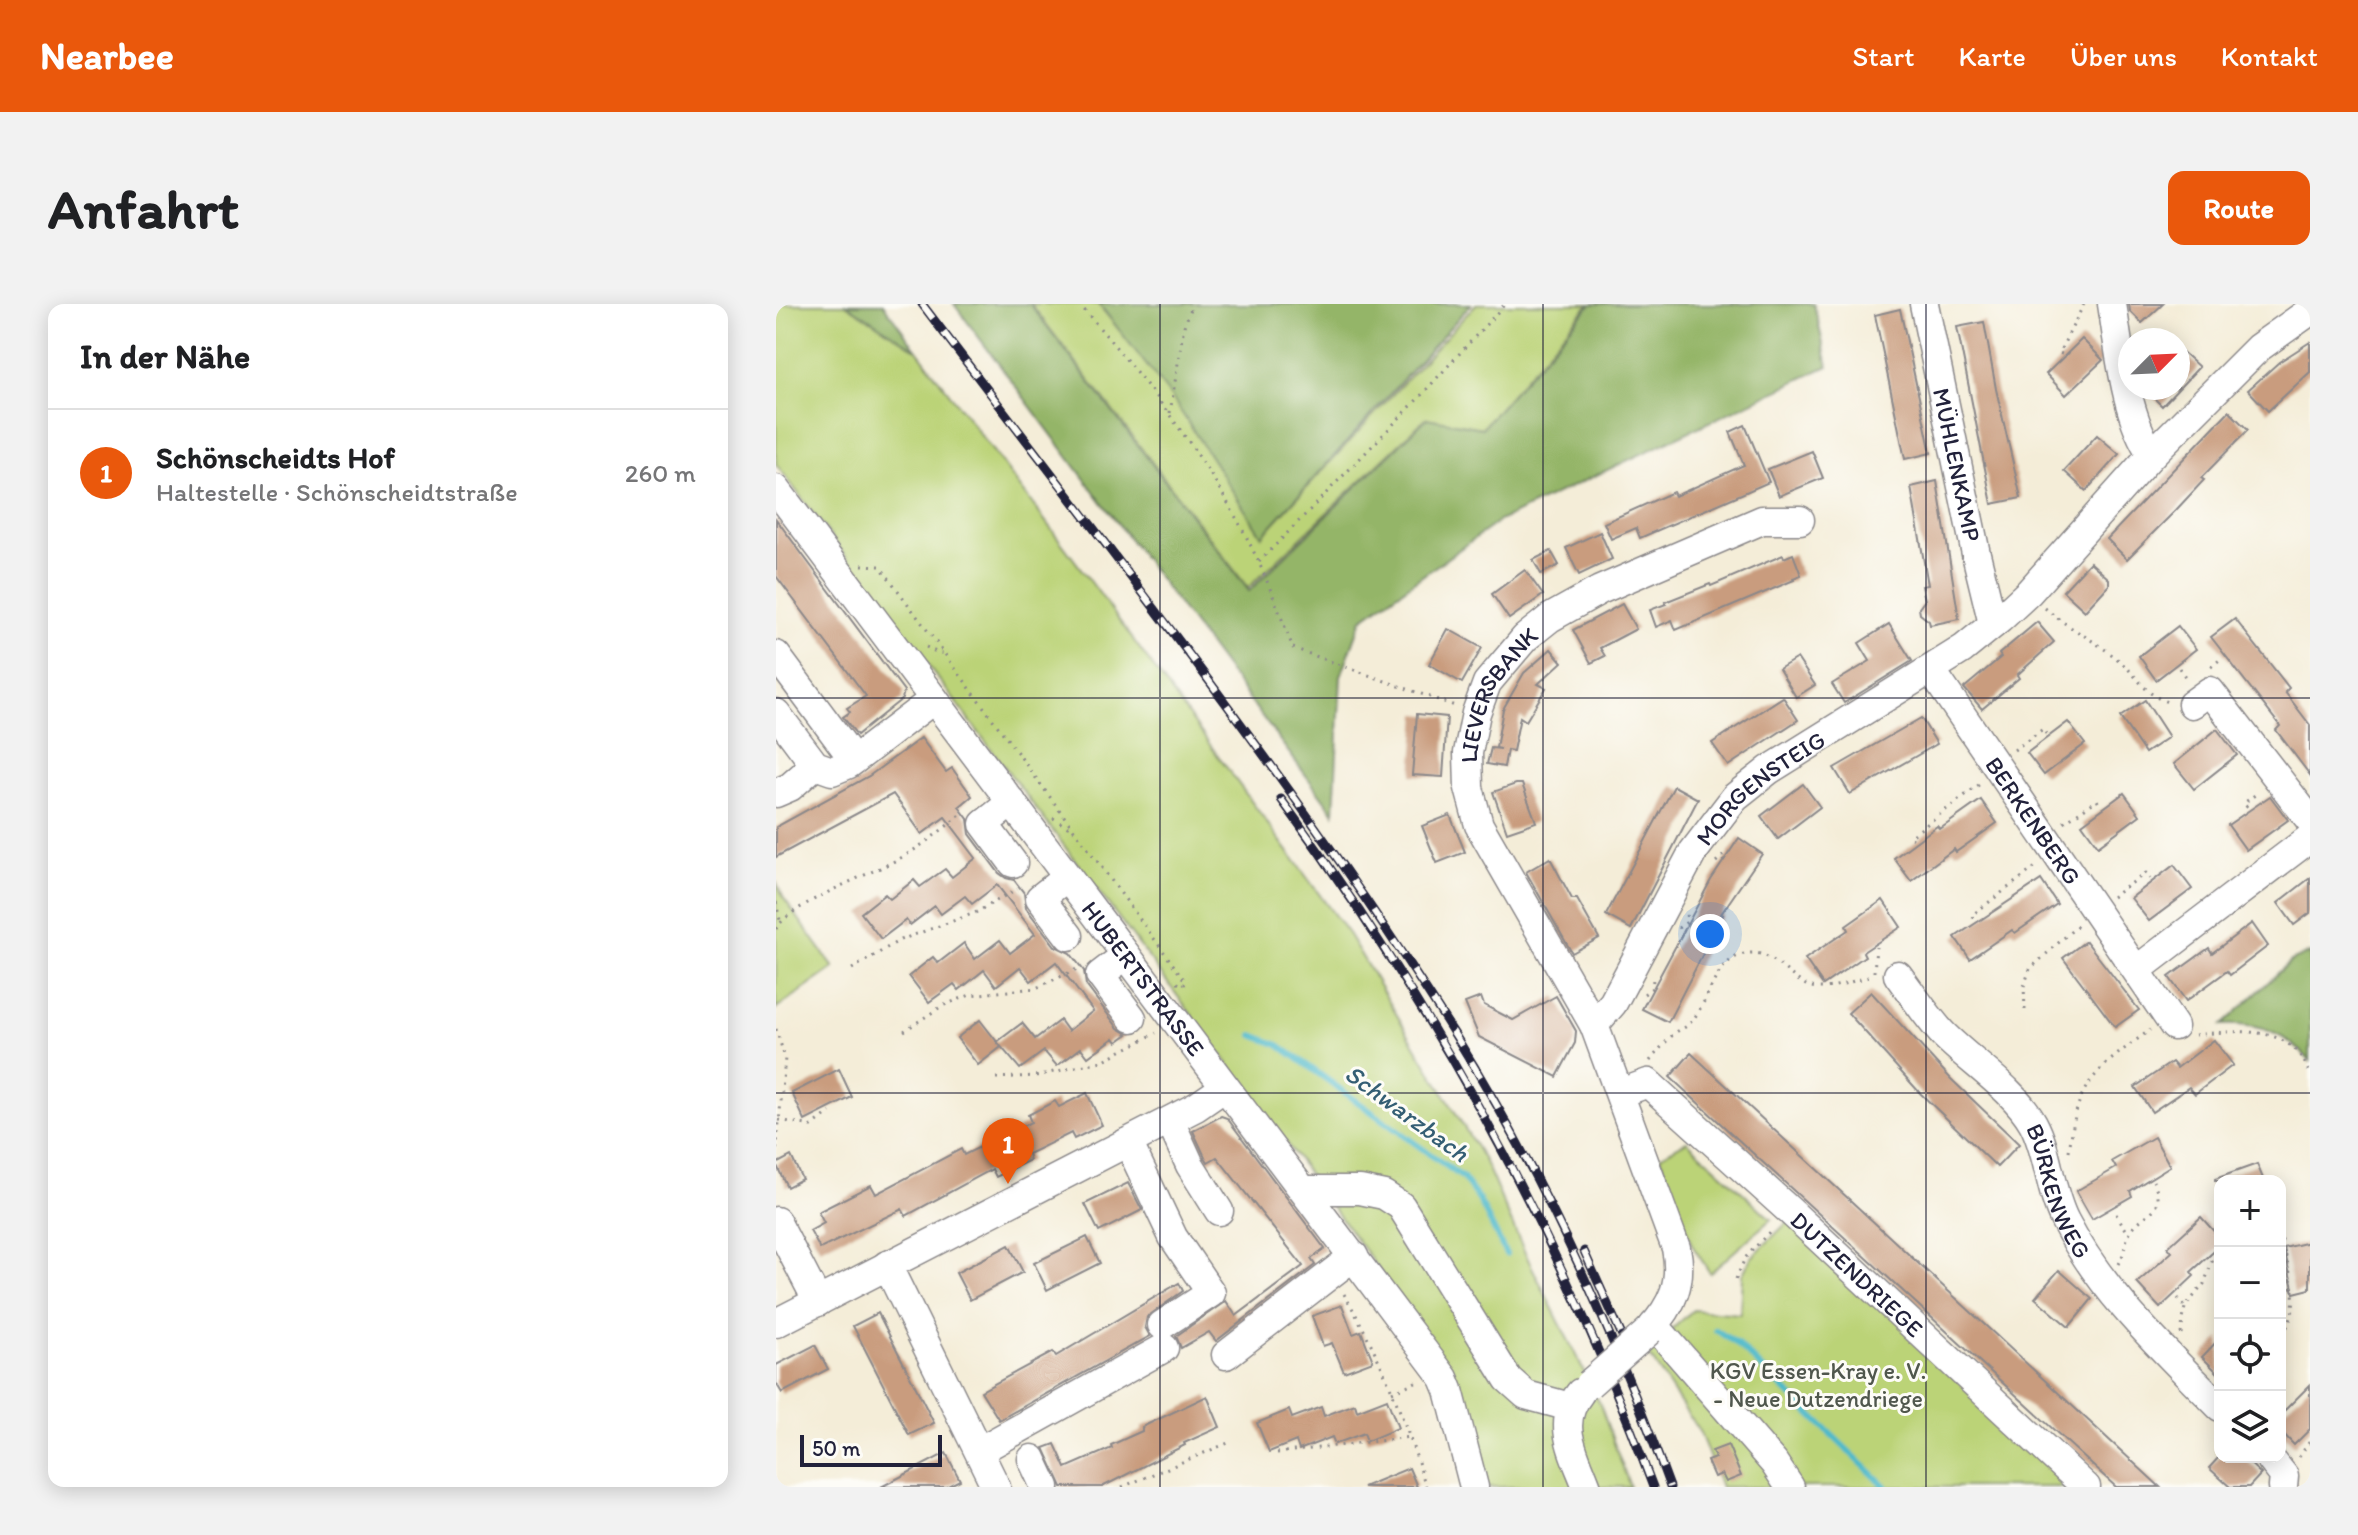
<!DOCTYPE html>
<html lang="de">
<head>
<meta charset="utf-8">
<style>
  :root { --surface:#fff; --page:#f2f2f2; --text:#202124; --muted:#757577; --line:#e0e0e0; --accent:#ea580c }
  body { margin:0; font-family:Itim,sans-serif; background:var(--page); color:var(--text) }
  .controls { position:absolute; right:24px; bottom:24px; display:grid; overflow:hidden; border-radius:16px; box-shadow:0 4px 20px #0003 }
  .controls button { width:72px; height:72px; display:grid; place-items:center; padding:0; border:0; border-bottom:2px solid var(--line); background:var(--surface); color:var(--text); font:40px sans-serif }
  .compass { position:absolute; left:1342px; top:24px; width:72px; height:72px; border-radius:50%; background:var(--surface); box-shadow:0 4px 20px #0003; rotate:66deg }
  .scale { position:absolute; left:24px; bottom:20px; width:142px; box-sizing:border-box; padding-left:8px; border:4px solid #22223b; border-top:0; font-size:22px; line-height:28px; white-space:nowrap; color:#22223b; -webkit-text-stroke:6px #fdfcf7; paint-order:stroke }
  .you { position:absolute; left:934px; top:630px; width:28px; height:28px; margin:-20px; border:6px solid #fff; border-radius:50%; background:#1a73e8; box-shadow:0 0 0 12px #1a73e833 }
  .badge { display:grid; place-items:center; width:52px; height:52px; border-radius:50%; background:var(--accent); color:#fff; font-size:26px; font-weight:700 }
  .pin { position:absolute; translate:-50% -66px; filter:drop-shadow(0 2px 4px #0008) }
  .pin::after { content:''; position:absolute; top:42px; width:28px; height:24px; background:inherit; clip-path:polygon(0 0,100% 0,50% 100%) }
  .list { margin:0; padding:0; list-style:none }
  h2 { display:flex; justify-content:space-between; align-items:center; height:104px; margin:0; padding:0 32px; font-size:34px }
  h2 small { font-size:26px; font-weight:400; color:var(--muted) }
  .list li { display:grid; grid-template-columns:52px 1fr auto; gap:24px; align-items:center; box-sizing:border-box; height:128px; padding:0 32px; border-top:2px solid var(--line) }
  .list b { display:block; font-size:30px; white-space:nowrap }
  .list p { margin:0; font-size:26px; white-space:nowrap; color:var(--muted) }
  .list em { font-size:26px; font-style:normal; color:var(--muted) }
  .icon { flex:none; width:44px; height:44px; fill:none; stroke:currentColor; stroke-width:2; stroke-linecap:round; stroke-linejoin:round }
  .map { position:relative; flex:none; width:1534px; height:1183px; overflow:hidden; border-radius:16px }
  header { display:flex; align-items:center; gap:48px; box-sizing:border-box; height:112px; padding:0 40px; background:var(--accent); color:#fff }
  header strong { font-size:38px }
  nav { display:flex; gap:44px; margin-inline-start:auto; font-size:28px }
  .intro { display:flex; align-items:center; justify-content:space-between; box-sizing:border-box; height:192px; padding:0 48px }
  h1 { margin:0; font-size:56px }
  .button { padding:20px 36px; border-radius:16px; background:var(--accent); color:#fff; font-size:28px; font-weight:700 }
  main { display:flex; gap:48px; padding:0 48px }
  aside { flex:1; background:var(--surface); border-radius:16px; box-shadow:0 4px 20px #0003 }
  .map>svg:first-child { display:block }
  .green { fill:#bbd377; stroke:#6e7a59; stroke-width:2 }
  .forest { fill:#94b568; stroke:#5b6c52; stroke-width:2 }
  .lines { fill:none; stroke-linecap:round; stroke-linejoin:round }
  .stream { stroke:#4eb9ca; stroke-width:6 }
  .building { fill:#c99c7e }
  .minor-casing { stroke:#8b888a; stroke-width:31 }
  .path { stroke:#8b888a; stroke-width:3; stroke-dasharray:2 6; stroke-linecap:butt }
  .minor { stroke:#fff; stroke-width:28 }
  .rail-casing { stroke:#22223b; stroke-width:9 }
  .rail { stroke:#fdfcf7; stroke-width:6; stroke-dasharray:18; stroke-linecap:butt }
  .minor-bridge-casing { stroke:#8b888a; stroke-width:31; stroke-linecap:butt }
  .minor-bridge { stroke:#fff; stroke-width:28 }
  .grid { fill:none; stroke:#22223b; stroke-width:2; stroke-opacity:0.55 }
  .labels { text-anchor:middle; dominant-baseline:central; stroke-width:6; stroke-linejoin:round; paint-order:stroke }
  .street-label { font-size:24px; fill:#22223b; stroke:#fdfcf7 }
  .park-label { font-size:24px; fill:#50574d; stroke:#fdfcf7 }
  .water-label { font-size:26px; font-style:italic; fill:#345e74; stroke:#fdfcf7 }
</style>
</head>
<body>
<header>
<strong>Nearbee</strong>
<nav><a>Start</a><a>Karte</a><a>Über uns</a><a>Kontakt</a></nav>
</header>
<div class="intro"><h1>Anfahrt</h1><a class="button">Route</a></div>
<main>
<aside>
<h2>In der Nähe<small></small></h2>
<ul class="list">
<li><span class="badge">1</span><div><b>Schönscheidts Hof</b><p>Haltestelle · Schönscheidtstraße</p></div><em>260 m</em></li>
</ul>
</aside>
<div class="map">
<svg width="1534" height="1183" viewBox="0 0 1534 1183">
  <rect width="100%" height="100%" fill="#fdfcf7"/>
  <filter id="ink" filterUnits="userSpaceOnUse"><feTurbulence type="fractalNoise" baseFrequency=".0125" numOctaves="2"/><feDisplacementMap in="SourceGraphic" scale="16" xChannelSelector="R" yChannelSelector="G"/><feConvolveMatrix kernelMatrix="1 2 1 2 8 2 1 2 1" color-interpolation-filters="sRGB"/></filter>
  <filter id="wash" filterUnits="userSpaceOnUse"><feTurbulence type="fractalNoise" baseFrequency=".006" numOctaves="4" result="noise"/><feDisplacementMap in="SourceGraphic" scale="32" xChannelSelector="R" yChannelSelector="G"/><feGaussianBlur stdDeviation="1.8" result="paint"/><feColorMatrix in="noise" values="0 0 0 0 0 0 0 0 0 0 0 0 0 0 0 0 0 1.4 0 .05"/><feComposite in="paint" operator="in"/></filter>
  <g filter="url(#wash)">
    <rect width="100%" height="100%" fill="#f4edd8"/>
    <g class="green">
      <polygon points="0,0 70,0 141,46 315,278 573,631 709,858 749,949 823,1098 854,1183 703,1183 678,1069 434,735 0,160"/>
      <polygon points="255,0 322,0 399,94 486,232 700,0 813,0 706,124 650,114 472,284"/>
      <polygon points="0,577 7,593 58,664 0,705"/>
      <polygon points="911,837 995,915 934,969 916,941 884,852"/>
      <polygon points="1018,912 1305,1183 945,1183 924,1129 871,1048 917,1006 964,1010 966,971 975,954"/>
    </g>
    <g class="forest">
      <polygon points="70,0 107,0 141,46"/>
      <polygon points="178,0 254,0 473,287 651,114 706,124 815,0 1038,0 1052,62 723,217 586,315 565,372 558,509"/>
      <polygon points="323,0 695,0 486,232 396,94"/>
      <path d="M 1534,649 L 1534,757 C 1510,729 1482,719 1446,721 L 1515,657 Z"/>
    </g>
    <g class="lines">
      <g class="stream">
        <polyline points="477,731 503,741 687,874 703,896 730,950"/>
        <polyline points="940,1026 961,1040 1110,1183"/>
      </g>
    </g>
    <g id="blocks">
      <g class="building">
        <polygon points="1353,0 1387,0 1366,19 1354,7"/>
        <polygon points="1124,5 1155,149 1129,155 1099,11"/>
        <polygon points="1208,18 1220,85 1245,194 1216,200 1181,23"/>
        <polygon points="1306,35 1327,56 1290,91 1270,70"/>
        <polygon points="1534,38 1534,68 1492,107 1472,86 1503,58"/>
        <polygon points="1402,44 1423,63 1386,102 1368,84 1402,84"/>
        <polygon points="1453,107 1472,126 1425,174 1428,176 1400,206 1351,255 1331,235"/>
        <polygon points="969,121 993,178 864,234 860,224 835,235 828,219 897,188 899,192 968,161 954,128"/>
        <polygon points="1321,131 1343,150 1310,187 1288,167"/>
        <polygon points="1036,147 1047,174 1003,192 992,165"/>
        <polygon points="1161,177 1183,315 1154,321 1153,317 1144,310 1143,304 1149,296 1146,282 1152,281 1135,183"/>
        <polygon points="0,215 128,387 126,395 81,431 67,413 74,408 71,404 90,392 0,272"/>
        <polygon points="824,228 836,255 803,271 790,244"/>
        <polygon points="775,247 783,261 765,270 757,256"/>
        <polygon points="1017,250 1025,271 1017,274 1018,276 900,326 896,316 880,323 874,306 890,300 889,298 934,280 935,282 1007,251 1008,254"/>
        <polygon points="1314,258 1333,275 1333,281 1309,307 1287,287"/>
        <polygon points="749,266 767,291 733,315 716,290"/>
        <polygon points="846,300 860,325 824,344 829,352 815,359 797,326"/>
        <polygon points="1459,315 1513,384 1509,388 1534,421 1534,471 1500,426 1504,422 1435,333"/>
        <polygon points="1261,318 1278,338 1241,371 1243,374 1206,405 1188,384 1225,353 1223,350"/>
        <polygon points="1113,320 1136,357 1068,399 1056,380 1094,357 1083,339"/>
        <polygon points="1402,322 1420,345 1380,376 1363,352"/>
        <polygon points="672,325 706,344 686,379 653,360"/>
        <polygon points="775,345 786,358 762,380 770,384 750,417 744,413 737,447 731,446 728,463 711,460 715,444 725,445 720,444 727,405 748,369"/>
        <polygon points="1021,354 1039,381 1020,393 1003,365"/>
        <polygon points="1007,393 1022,416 952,462 936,439"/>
        <polygon points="1369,396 1393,433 1369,449 1344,413"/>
        <polygon points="641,410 671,413 667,473 636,471"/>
        <polygon points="1145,414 1161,440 1074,490 1058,464"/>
        <polygon points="1292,418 1309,440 1268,471 1251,449"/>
        <polygon points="1441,425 1461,451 1418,485 1398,460"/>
        <polygon points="145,434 170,468 176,464 196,492 183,503 192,515 194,530 223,569 230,574 238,576 248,589 250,604 279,642 294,649 308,667 310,681 342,724 352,730 341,738 338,734 312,753 305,744 281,762 268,747 244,765 221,738 246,719 259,735 284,716 292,727 317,707 280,658 255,677 244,663 220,682 208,666 183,686 178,680 153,698 133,672 157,653 162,659 188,639 199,655 224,636 234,649 259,630 221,581 196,600 189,592 165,610 159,602 134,621 130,616 105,635 85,609 109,590 114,595 138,576 144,583 169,565 176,573 200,554 169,513 146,530 117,490 0,553 0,523 93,472"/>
        <polygon points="740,480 746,480 760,518 731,528 717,488"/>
        <polygon points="1027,480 1044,503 1002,535 985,512"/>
        <polygon points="898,482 922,495 855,625 830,611"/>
        <polygon points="1348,489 1364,511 1322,542 1306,520"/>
        <polygon points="1494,492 1512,516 1470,546 1452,521"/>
        <polygon points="1205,496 1221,519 1180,548 1178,545 1135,577 1118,554 1161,522 1164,525"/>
        <polygon points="674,511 689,548 661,559 646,522"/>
        <polygon points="963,534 986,550 945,610 947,611 892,718 866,705 935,576"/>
        <polygon points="774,554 796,595 801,595 823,634 796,649 750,568"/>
        <polygon points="1398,561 1416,585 1373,617 1355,594"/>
        <polygon points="1534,574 1534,609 1518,621 1502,599"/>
        <polygon points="1265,576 1281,600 1239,629 1236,626 1194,655 1179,633"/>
        <polygon points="1107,596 1125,623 1087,648 1089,652 1047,681 1029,655 1072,626 1070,622"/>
        <polygon points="1476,619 1492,642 1454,671 1451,667 1410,697 1393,673 1433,644 1436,649"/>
        <polygon points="1310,637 1363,706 1339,723 1287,654"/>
        <polygon points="1095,688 1175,775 1243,840 1221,863 1144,789 1072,709"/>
        <polygon points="780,692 800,727 799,739 781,773 703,733 689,699 705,693 708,701 737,716"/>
        <polygon points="204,716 225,743 202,761 181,734"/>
        <polygon points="1438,736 1457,761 1419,790 1413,783 1376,808 1359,783 1396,758 1401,764"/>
        <polygon points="915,749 1210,1022 1384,1183 1340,1183 894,773"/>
        <polygon points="63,765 76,793 29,817 16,789"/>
        <polygon points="311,789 326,821 298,835 295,829 252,850 254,856 220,873 216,865 130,912 126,905 44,945 34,927 48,919 42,908 95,881 100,890 185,845 188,851 255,818 252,811 279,797 283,803"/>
        <polygon points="445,812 451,814 549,945 535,955 539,961 440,1037 433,1028 405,1044 400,1032 450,997 460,1012 527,962 441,853 432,858 429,853 417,827"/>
        <polygon points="1378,833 1394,862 1354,887 1356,892 1316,915 1300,887 1340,864 1336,857"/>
        <polygon points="15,852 26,875 11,883 0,860"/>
        <polygon points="1481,860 1488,877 1439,877 1439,875"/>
        <polygon points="352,879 366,906 323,928 309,900"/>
        <polygon points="1425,913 1444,934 1444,942 1415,968 1418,972 1384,1004 1361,979 1396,948 1392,943"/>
        <polygon points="311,933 324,959 271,986 258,959"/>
        <polygon points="1534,938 1534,985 1518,989 1508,944"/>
        <polygon points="233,941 247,968 194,996 180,969"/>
        <polygon points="1283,966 1316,995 1293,1023 1259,994"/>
        <polygon points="403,979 407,987 371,1013 369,1023 374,1032 223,1116 205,1087 277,1048 280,1052"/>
        <polygon points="566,1001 577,1030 585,1027 597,1057 568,1068 556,1039 547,1042 536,1012"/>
        <polygon points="102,1009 158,1119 133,1131 77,1022"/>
        <polygon points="1444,1034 1444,1071 1426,1053"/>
        <polygon points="39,1041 52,1065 6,1089 0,1079 0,1061"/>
        <polygon points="1534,1081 1534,1125 1518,1141 1504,1126 1504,1111"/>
        <polygon points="431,1092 444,1123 408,1139 409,1141 326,1183 286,1183 268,1144 279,1140 290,1164 336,1144 335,1141 366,1127 366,1123"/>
        <polygon points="611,1095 622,1124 591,1137 588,1129 559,1140 556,1133 523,1146 520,1137 493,1148 481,1119 513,1106 516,1114 545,1103 548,1112 579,1100 581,1107"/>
        <polygon points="952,1141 965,1172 950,1178 946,1170 938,1173 931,1157 939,1154 936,1147"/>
        <polygon points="170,1149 184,1176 170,1183 105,1183"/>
        <polygon points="1443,1153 1467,1153 1485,1170 1473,1183 1454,1183 1433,1164"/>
        <polygon points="633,1164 641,1183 587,1183"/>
      </g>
    </g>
  </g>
  <g filter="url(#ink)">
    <use href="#blocks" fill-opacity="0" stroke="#8b888a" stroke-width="2"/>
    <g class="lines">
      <g class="minor-casing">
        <g id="minor">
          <path id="s1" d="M 1148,0 L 1200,250 L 1217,320"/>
          <path d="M 1336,0 C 1343,44 1350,115 1376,150"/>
          <path id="s2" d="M 0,185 L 668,1074 L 673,1086 L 698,1183"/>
          <polyline points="0,351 78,456"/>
          <path id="s3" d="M 1155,366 L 1398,722"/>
          <polyline points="1416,400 1434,387 1534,516"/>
          <polyline points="0,409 39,461 56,467 73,460 158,395"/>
          <polyline points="0,489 14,483 39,461"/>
          <polyline points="236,498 208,520 237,559"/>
          <polyline points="291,573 264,594 293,632"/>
          <polyline points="350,651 324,671 356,714"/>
          <polyline points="1362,665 1534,534"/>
          <path id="s4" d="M 1122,671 C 1136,690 1150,711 1166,729 C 1193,757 1238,785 1257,819 C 1273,849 1273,886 1289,917 C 1327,990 1387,1045 1444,1103"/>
          <path id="s5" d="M 818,721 L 837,699 L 917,548 L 959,493 L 993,466 L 1187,345 L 1224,315 L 1253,288 L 1376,150 L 1482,44 L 1534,7"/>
          <path id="s6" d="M 845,789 L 872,779 L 1014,907 L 1310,1183"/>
          <polyline points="394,817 414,861 443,907"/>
          <polyline points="352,838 397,933 435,989 386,1021"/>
          <polyline points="528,886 584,886 608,891 625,902 732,1075 750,1091 794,1103"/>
          <polyline points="0,917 42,998"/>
          <polyline points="111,961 220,1183"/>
          <polyline points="0,1019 420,803 449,783"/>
          <polyline points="878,1021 998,1159 1014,1183"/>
          <path id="s7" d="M 874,1026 C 897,1001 907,978 900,944 L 818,721 L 703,521 L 693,484 L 692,449 L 700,409 L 711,379 L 749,334 L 774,314 L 824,286 L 986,216 L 1024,216"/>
          <polyline points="450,1051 578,952"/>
          <path d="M 804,1089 C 779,1120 799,1150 811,1183"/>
          <polyline points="203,1147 388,1044"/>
          <polyline points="1493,1153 1508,1172 1507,1183"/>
          <polyline points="256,1155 269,1183"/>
        </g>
      </g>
      <g class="path">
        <path d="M 303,0 C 372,79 439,163 483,259 C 496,287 506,316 517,344 L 679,402"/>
        <polyline points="1286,50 1283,49 1308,0"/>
        <polyline points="394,109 408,22 417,0"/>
        <polyline points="483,258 639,98 729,0"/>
        <polyline points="86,261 104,262 410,678 407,682 400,678"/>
        <path d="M 1269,304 C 1296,328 1329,340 1354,367 C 1366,380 1374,393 1392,398"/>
        <polyline points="150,343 162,349 168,349"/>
        <polyline points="1435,363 1447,353"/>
        <polyline points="1403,364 1410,374"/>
        <polyline points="1238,446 1267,425 1270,430"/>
        <polyline points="1471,503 1468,499 1483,488"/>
        <polyline points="277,514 298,527"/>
        <polyline points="1288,518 1321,496 1324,501"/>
        <polyline points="1137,535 1134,533 1204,480"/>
        <polyline points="940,558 948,551 950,546"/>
        <polyline points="1336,593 1370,569 1374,575"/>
        <polyline points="0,598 4,616"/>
        <polyline points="1198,614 1196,611 1261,562"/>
        <polyline points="902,624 911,618 910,609"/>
        <path d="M 0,625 C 14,599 101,568 130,551 C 150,539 168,524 186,510"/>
        <polyline points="76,665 124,636 199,609 241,585"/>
        <polyline points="1098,668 1100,643"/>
        <polyline points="868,690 876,684 877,675"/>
        <polyline points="1249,706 1248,682 1254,665 1303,620"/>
        <polyline points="0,725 9,754 0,851"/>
        <polyline points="128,727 166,702 194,691 260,684 301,665"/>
        <path d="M 1419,731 C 1461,726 1519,719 1534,772"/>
        <path d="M 874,757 C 882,747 890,737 899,729 C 904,725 910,724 914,719 C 935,697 938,651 975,649 C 998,648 1013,674 1032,682 C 1053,689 1077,675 1098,672"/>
        <polyline points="220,774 260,772 326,757 380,729"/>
        <polyline points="3,816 36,822 54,808"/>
        <path d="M 1293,847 C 1296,828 1298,809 1306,791 C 1318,765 1351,743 1374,726"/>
        <polyline points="1340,910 1353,930"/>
        <path d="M 1504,928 C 1510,959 1531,1007 1504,1031"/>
        <path d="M 1343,960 C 1348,951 1349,938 1353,930 C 1364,907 1394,911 1377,877"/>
        <polyline points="960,975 969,954 997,924"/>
        <path d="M 568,990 C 604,1050 629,1116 650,1183"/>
        <polyline points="1402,994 1409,1003"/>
        <polyline points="1405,1030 1409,1003 1428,980 1437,955 1444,949"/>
        <polyline points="616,1088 642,1077"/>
        <polyline points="501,1149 635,1133"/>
        <polyline points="1523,1153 1534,1137"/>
        <polyline points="346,1183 452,1139"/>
      </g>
      <use href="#minor" class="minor"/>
      <g class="rail-casing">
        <g id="rail">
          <path d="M 146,0 C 328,240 518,476 679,731 C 767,872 837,1027 894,1183"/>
          <path d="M 505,495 C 662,709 785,934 877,1183"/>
          <polyline points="808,947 852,1045"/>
        </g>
      </g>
      <use href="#rail" class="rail"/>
      <g class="minor-bridge-casing">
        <polyline id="minor-bridge" points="813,1080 874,1026"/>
      </g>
      <use href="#minor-bridge" class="minor-bridge"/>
    </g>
  </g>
  <path class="grid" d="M 384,0 L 384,1183M 767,0 L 767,1183M 1150,0 L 1150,1183M 0,394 L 1534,394M 0,789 L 1534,789"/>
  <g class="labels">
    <g class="street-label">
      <text stroke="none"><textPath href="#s1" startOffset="164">MÜHLENKAMP</textPath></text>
      <text stroke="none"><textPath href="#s7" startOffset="698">LIEVERSBANK</textPath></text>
      <text stroke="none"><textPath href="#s5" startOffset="294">MORGENSTEIG</textPath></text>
      <text stroke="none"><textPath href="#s3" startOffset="182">BERKENBERG</textPath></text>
      <text stroke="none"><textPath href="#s2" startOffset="612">HUBERTSTRASSE</textPath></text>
      <text stroke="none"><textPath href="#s4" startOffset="274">BÜRKENWEG</textPath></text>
      <text stroke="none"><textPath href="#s6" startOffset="312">DUTZENDRIEGE</textPath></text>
    </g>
    <g class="park-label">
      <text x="1042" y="1066">KGV Essen-Kray e. V.<tspan x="1042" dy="28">- Neue Dutzendriege</tspan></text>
    </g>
    <g class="water-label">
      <text transform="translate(631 809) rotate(36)">Schwarzbach</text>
    </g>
  </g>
</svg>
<div class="controls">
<button>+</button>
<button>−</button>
<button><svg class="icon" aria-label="locate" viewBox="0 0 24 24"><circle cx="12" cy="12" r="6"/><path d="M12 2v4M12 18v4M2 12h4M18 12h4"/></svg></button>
<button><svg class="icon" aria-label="layers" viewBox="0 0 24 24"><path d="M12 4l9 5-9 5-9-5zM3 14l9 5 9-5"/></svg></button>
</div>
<svg class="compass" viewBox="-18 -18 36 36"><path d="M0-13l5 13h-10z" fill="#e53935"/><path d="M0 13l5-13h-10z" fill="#757577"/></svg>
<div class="scale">50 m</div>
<div class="you"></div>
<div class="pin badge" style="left:232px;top:880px">1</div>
</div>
</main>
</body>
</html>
